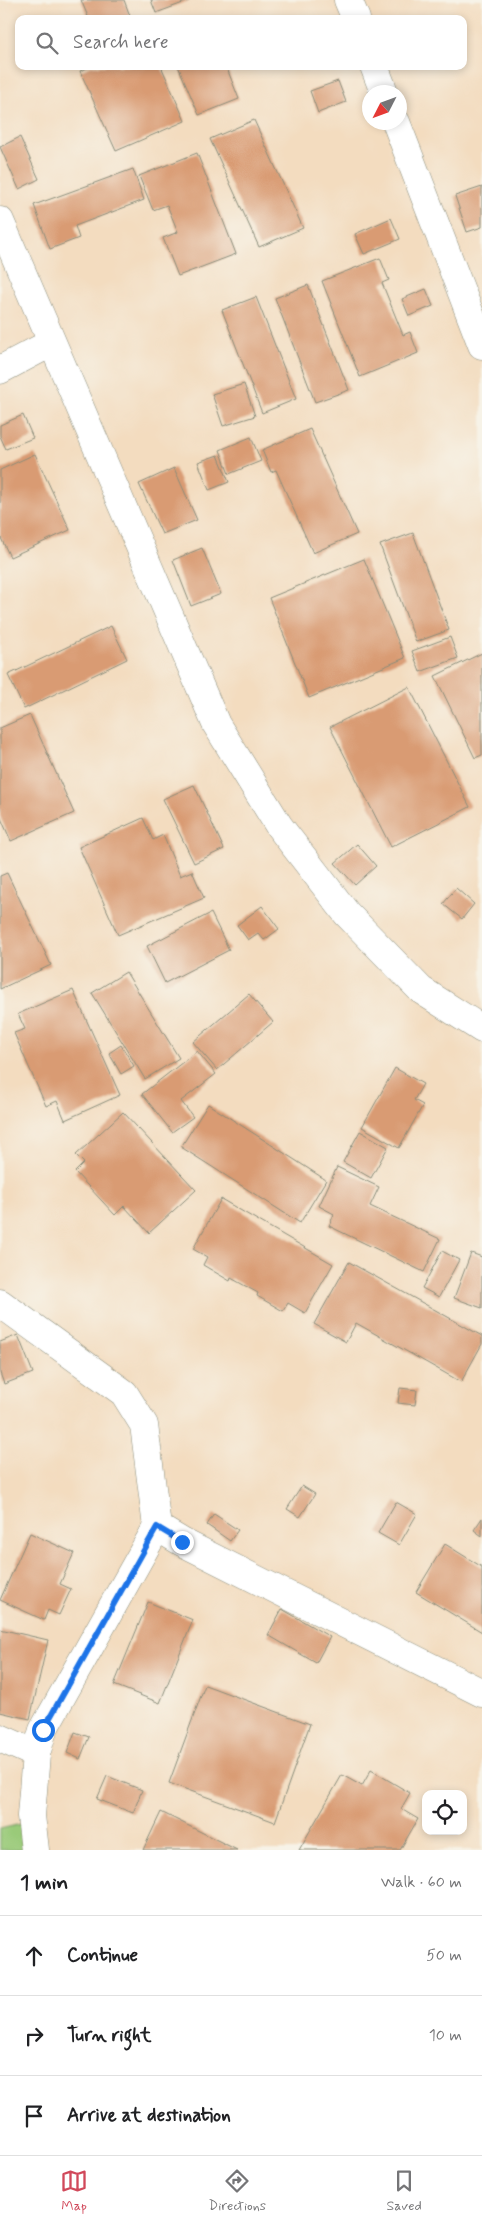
<!DOCTYPE html>
<html lang="en">
<head>
<meta charset="utf-8">
<style>
  :root { --surface:#fff; --page:#f6f6f6; --text:#202124; --muted:#757577; --line:#e0e0e0; --accent:#d1495b }
  body { margin:0; font-family:Mynerve,sans-serif; background:var(--page); color:var(--text) }
  .controls { position:absolute; right:15px; bottom:15px; display:grid; overflow:hidden; border-radius:10px; box-shadow:0 2px 8px #0003 }
  .controls button { width:45px; height:45px; display:grid; place-items:center; padding:0; border:0; border-bottom:1px solid var(--line); background:var(--surface); color:var(--text); font:25px sans-serif }
  .compass { position:absolute; left:362px; top:85px; width:45px; height:45px; border-radius:50%; background:var(--surface); box-shadow:0 2px 8px #0003; rotate:228deg }
  .stop { position:absolute; width:15px; height:15px; margin:-11px; border:4px solid #1a73e8; border-radius:50%; background:#fff }
  .stop.end { background:#1a73e8; border-color:#fff; box-shadow:0 1px 5px #0008 }
  .list { margin:0; padding:0; list-style:none }
  h2 { display:flex; justify-content:space-between; align-items:center; height:65px; margin:0; padding:0 20px; font-size:21px }
  h2 small { font-size:16px; font-weight:400; color:var(--muted) }
  .list li { display:grid; grid-template-columns:32px 1fr auto; gap:15px; align-items:center; box-sizing:border-box; height:80px; padding:0 20px; border-top:1px solid var(--line) }
  .list b { display:block; font-size:19px; white-space:nowrap }
  .list em { font-size:16px; font-style:normal; color:var(--muted) }
  .icon { flex:none; width:28px; height:28px; fill:none; stroke:currentColor; stroke-width:2; stroke-linecap:round; stroke-linejoin:round }
  .map { position:relative; flex:none; width:482px; height:1850px; overflow:hidden }
  .search { position:absolute; background:var(--surface); box-shadow:0 2px 8px #0003; left:15px; right:15px; top:15px; height:55px; display:flex; align-items:center; gap:12px; box-sizing:border-box; padding:0 18px; border-radius:10px; color:var(--muted); font-size:19px }
  .sheet { height:305px; background:var(--surface) }
  nav { display:flex; justify-content:space-around; align-items:center; box-sizing:border-box; height:70px; border-top:1px solid var(--line); background:var(--surface); font-size:14px; color:var(--muted) }
  nav a { display:grid; justify-items:center; gap:2px }
  nav .on { color:var(--accent) }
  .map>svg:first-child { display:block }
  .green { fill:#9aca79; stroke:#5c8456 }
  .building { fill:#d99b73 }
  .lines { fill:none; stroke-linecap:round; stroke-linejoin:round }
  .minor-casing { stroke:#898c7a; stroke-width:29 }
  .minor { stroke:#fff; stroke-width:28 }
  .route { stroke:#1a73e8; stroke-width:6 }
</style>
</head>
<body>
<div class="map">
<svg width="482" height="1850" viewBox="0 0 482 1850">
  <rect width="100%" height="100%" fill="#f7f3e8"/>
  <filter id="ink" filterUnits="userSpaceOnUse"><feTurbulence type="fractalNoise" baseFrequency=".02" numOctaves="2"/><feDisplacementMap in="SourceGraphic" scale="10" xChannelSelector="R" yChannelSelector="G"/><feConvolveMatrix kernelMatrix="1 2 1 2 8 2 1 2 1" color-interpolation-filters="sRGB"/></filter>
  <filter id="wash" filterUnits="userSpaceOnUse"><feTurbulence type="fractalNoise" baseFrequency=".0096" numOctaves="4" result="noise"/><feDisplacementMap in="SourceGraphic" scale="20" xChannelSelector="R" yChannelSelector="G"/><feGaussianBlur stdDeviation="1.12" result="paint"/><feColorMatrix in="noise" values="0 0 0 0 0 0 0 0 0 0 0 0 0 0 0 0 0 1.4 0 .05"/><feComposite in="paint" operator="in"/></filter>
  <g filter="url(#wash)">
    <rect width="100%" height="100%" fill="#f3dcbf"/>
    <polygon class="green" points="25,1823 29,1850 0,1850 0,1829"/>
    <g id="blocks">
      <g class="building">
        <polygon points="81,0 124,0 130,16 123,19 89,19"/>
        <polygon points="151,0 191,0 156,13"/>
        <polygon points="92,66 161,66 185,121 116,151 80,71"/>
        <polygon points="178,66 226,66 239,99 199,115"/>
        <polygon points="338,81 346,102 318,113 310,91"/>
        <polygon points="254,120 303,228 259,247 210,139"/>
        <polygon points="20,137 39,179 19,189 0,147"/>
        <polygon points="197,153 236,254 178,276 163,238 178,232 167,205 153,210 139,176"/>
        <polygon points="133,169 144,200 75,226 79,238 50,249 34,205"/>
        <polygon points="482,187 482,227 467,232 455,196"/>
        <polygon points="391,218 400,239 364,254 355,234"/>
        <polygon points="380,258 389,280 382,283 403,335 410,332 418,353 360,377 322,281"/>
        <polygon points="308,285 349,390 315,402 275,298"/>
        <polygon points="426,289 433,306 409,316 402,299"/>
        <polygon points="256,297 296,399 262,413 222,310"/>
        <polygon points="244,384 255,416 223,426 212,394"/>
        <polygon points="23,415 33,438 6,449 0,436 0,425"/>
        <polygon points="310,429 357,534 313,553 276,470 271,472 262,450"/>
        <polygon points="251,437 261,461 229,474 220,450"/>
        <polygon points="35,454 70,530 10,557 0,536 0,470"/>
        <polygon points="218,455 229,482 209,490 198,462"/>
        <polygon points="174,468 197,520 162,534 139,484"/>
        <polygon points="413,533 449,630 416,642 380,545"/>
        <polygon points="202,548 221,594 191,606 173,560"/>
        <polygon points="364,559 405,658 309,698 269,598"/>
        <polygon points="111,626 127,659 24,709 8,675"/>
        <polygon points="450,637 458,658 420,672 412,651"/>
        <polygon points="482,653 482,755 475,758 435,676"/>
        <polygon points="409,687 470,807 391,847 330,727"/>
        <polygon points="30,715 74,813 11,841 0,816 0,728"/>
        <polygon points="194,785 224,849 194,863 163,799"/>
        <polygon points="143,818 153,840 163,835 180,876 192,871 204,898 118,935 79,847"/>
        <polygon points="357,844 376,866 355,885 335,863"/>
        <polygon points="7,873 51,965 0,989 0,876"/>
        <polygon points="456,888 474,904 462,919 443,904"/>
        <polygon points="262,906 279,929 264,940 258,933 248,940 237,925"/>
        <polygon points="211,913 229,950 165,983 147,946"/>
        <polygon points="126,972 179,1058 145,1079 92,993"/>
        <polygon points="73,990 120,1095 65,1120 57,1101 46,1106 14,1033 25,1029 18,1014"/>
        <polygon points="249,994 273,1022 217,1070 193,1042"/>
        <polygon points="121,1045 134,1066 121,1074 109,1053"/>
        <polygon points="197,1051 216,1074 181,1101 193,1117 172,1132 142,1094"/>
        <polygon points="395,1068 423,1084 414,1100 423,1105 399,1148 362,1127"/>
        <polygon points="208,1104 326,1180 300,1223 181,1147"/>
        <polygon points="123,1112 196,1190 149,1233 124,1206 115,1215 75,1172 84,1163 76,1155"/>
        <polygon points="360,1131 388,1147 371,1178 343,1162"/>
        <polygon points="337,1167 379,1187 370,1206 440,1239 424,1272 329,1226 334,1214 319,1206"/>
        <polygon points="221,1199 333,1264 305,1313 288,1303 283,1311 257,1296 258,1293 231,1278 230,1281 203,1265 207,1257 193,1249"/>
        <polygon points="442,1251 459,1260 439,1297 422,1288"/>
        <polygon points="471,1253 482,1257 482,1308 454,1298"/>
        <polygon points="349,1262 482,1336 482,1344 461,1382 356,1323 346,1342 314,1324"/>
        <polygon points="18,1335 33,1373 4,1384 0,1373 0,1342"/>
        <polygon points="400,1388 417,1390 415,1405 398,1403"/>
        <polygon points="302,1486 315,1494 300,1517 287,1509"/>
        <polygon points="396,1502 417,1514 399,1545 378,1533"/>
        <polygon points="214,1514 238,1530 230,1541 207,1525"/>
        <polygon points="482,1518 482,1536 474,1530"/>
        <polygon points="30,1533 74,1553 60,1584 71,1589 59,1615 48,1610 44,1620 0,1600"/>
        <polygon points="445,1544 482,1567 482,1632 416,1592"/>
        <polygon points="148,1602 193,1620 160,1703 114,1685"/>
        <polygon points="282,1609 330,1637 316,1663 268,1635"/>
        <polygon points="0,1629 48,1640 30,1719 0,1712"/>
        <polygon points="205,1685 310,1724 275,1822 169,1783"/>
        <polygon points="75,1732 89,1737 80,1759 67,1753"/>
        <polygon points="371,1770 410,1793 401,1809 418,1819 400,1850 299,1850 342,1775 362,1786"/>
        <polygon points="107,1776 142,1790 133,1813 97,1799"/>
        <polygon points="161,1812 237,1850 143,1850"/>
      </g>
    </g>
  </g>
  <g filter="url(#ink)">
    <use href="#blocks" fill-opacity="0" stroke="#898c7a" stroke-width="1"/>
    <g class="lines">
      <g class="minor-casing">
        <g id="minor">
          <polyline points="348,0 356,19"/>
          <polyline points="374,66 384,92"/>
          <polyline points="396,122 482,345"/>
          <polyline points="0,221 216,724 279,826 347,914 421,990 482,1029"/>
          <polyline points="0,370 51,343"/>
          <polyline points="0,1303 124,1393 144,1425 157,1527"/>
          <polyline points="0,1738 36,1754 43,1730 157,1527 182,1542 482,1693"/>
          <polyline points="35,1850 31,1816 36,1754"/>
        </g>
      </g>
      <use href="#minor" class="minor"/>
    </g>
  </g>
  <g class="lines" filter="url(#ink)">
    <polyline class="route" points="43,1730 157,1527 182,1542"/>
  </g>
</svg>
<div class="controls">
<button><svg class="icon" aria-label="locate" viewBox="0 0 24 24"><circle cx="12" cy="12" r="6"/><path d="M12 2v4M12 18v4M2 12h4M18 12h4"/></svg></button>
</div>
<svg class="compass" viewBox="-18 -18 36 36"><path d="M0-13l5 13h-10z" fill="#e53935"/><path d="M0 13l5-13h-10z" fill="#757577"/></svg>
<div class="stop" style="left:43px;top:1730px"></div>
<div class="stop end" style="left:182px;top:1542px"></div>
<div class="search"><svg class="icon" aria-label="search" viewBox="0 0 24 24"><circle cx="10" cy="10" r="6"/><path d="M15 15l6 6"/></svg>Search here</div>
</div>
<section class="sheet">
<h2>1 min<small>Walk · 60 m</small></h2>
<ul class="list">
<li><svg class="icon" aria-label="ahead" viewBox="0 0 24 24"><path d="M12 20V5M6 11l6-6 6 6"/></svg><div><b>Continue</b></div><em>50 m</em></li>
<li><svg class="icon" aria-label="right" viewBox="0 0 24 24"><path d="M7 20v-9h11M14 6l5 5-5 5"/></svg><div><b>Turn right</b></div><em>10 m</em></li>
<li><svg class="icon" aria-label="arrive" viewBox="0 0 24 24"><path d="M6 21V4h12l-3 4 3 4H6"/></svg><div><b>Arrive at destination</b></div></li>
</ul>
</section>
<nav>
<a class="on"><svg class="icon" aria-label="map" viewBox="0 0 24 24"><path d="M3 6l6-2 6 2 6-2v14l-6 2-6-2-6 2zM9 4v14M15 6v14"/></svg>Map</a>
<a><svg class="icon" aria-label="directions" viewBox="0 0 24 24"><path d="M12 3l9 9-9 9-9-9zM9 14v-3h6M13 9l2 2-2 2"/></svg>Directions</a>
<a><svg class="icon" aria-label="saved" viewBox="0 0 24 24"><path d="M7 4h10v16l-5-4-5 4z"/></svg>Saved</a>
</nav>
</body>
</html>
